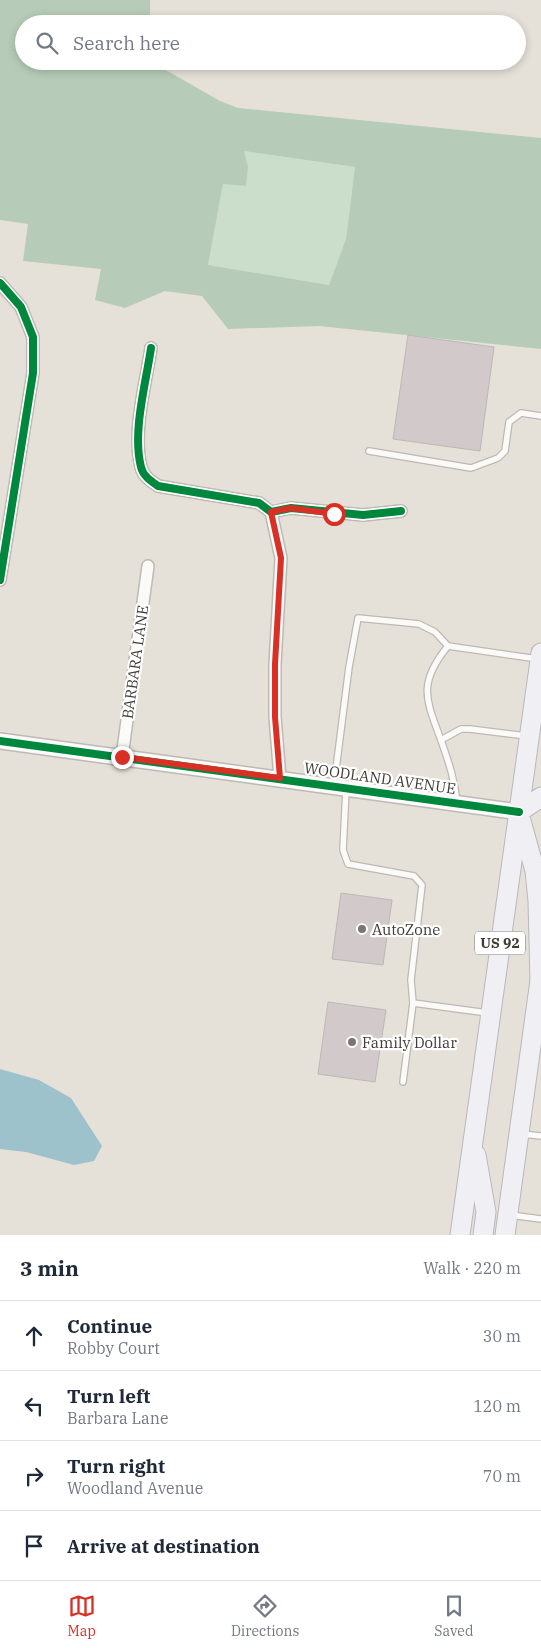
<!DOCTYPE html>
<html lang="en">
<head>
<meta charset="utf-8">
<style>
  :root { --surface:#fff; --page:#f6f6f7; --text:#1f2937; --muted:#747a83; --line:#e0e1e3; --accent:#d93025 }
  body { margin:0; font-family:"IBM Plex Serif",serif; background:var(--page); color:var(--text) }
  .stop { position:absolute; width:15px; height:15px; margin:-11px; border:4px solid #d93025; border-radius:50%; background:#fff }
  .stop.end { background:#d93025; border-color:#fff; box-shadow:0 1px 5px #0008 }
  .list { margin:0; padding:0; list-style:none }
  h2 { display:flex; justify-content:space-between; align-items:center; height:65px; margin:0; padding:0 20px; font-size:21px }
  h2 small { font-size:16px; font-weight:400; color:var(--muted) }
  .list li { display:grid; grid-template-columns:32px 1fr auto; gap:15px; align-items:center; box-sizing:border-box; height:70px; padding:0 20px; border-top:1px solid var(--line) }
  .list b { display:block; font-size:19px; white-space:nowrap }
  .list p { margin:0; font-size:16px; white-space:nowrap; color:var(--muted) }
  .list em { font-size:16px; font-style:normal; color:var(--muted) }
  .icon { flex:none; width:28px; height:28px; fill:none; stroke:currentColor; stroke-width:2; stroke-linecap:round; stroke-linejoin:round }
  .map { position:relative; flex:none; width:541px; height:1235px; overflow:hidden }
  .search { position:absolute; background:var(--surface); box-shadow:0 2px 8px #0003; left:15px; right:15px; top:15px; height:55px; display:flex; align-items:center; gap:12px; box-sizing:border-box; padding:0 18px; border-radius:28px; color:var(--muted); font-size:19px }
  .sheet { height:345px; background:var(--surface) }
  nav { display:flex; justify-content:space-around; align-items:center; box-sizing:border-box; height:70px; border-top:1px solid var(--line); background:var(--surface); font-size:14px; color:var(--muted) }
  nav a { display:grid; justify-items:center; gap:2px }
  nav .on { color:var(--accent) }
  .map>svg:first-child { display:block }
  .green { fill:#cbddcb }
  .forest { fill:#b6ccb8; fill-rule:evenodd }
  .water { fill:#9ec2cc }
  .building { fill:#d2c9ca; stroke:#bcb8b5 }
  .lines { fill:none; stroke-linecap:round; stroke-linejoin:round }
  .service-casing { stroke:#bdb9b3; stroke-width:8 }
  .minor-casing { stroke:#bdb9b3; stroke-width:14 }
  .tertiary-casing { stroke:#bdb9b3; stroke-width:18 }
  .primary-casing { stroke:#bab7bd; stroke-width:21 }
  .service { stroke:#fbfaf9; stroke-width:5.5 }
  .minor { stroke:#fbfaf9; stroke-width:11 }
  .tertiary { stroke:#fbfaf9; stroke-width:15 }
  .primary { stroke:#f0eff3; stroke-width:19 }
  .cycleway-casing { stroke:#fff; stroke-width:11 }
  .cycleway { stroke:#00873e; stroke-width:8 }
  .route { stroke:#d93025; stroke-width:6 }
  .poi-dot { fill:#79766f; stroke:#fff; stroke-width:2 }
  .labels { text-anchor:middle; dominant-baseline:central; stroke-width:4.5; stroke-linejoin:round; paint-order:stroke }
  .shield { fill:#fff; stroke:#797672; stroke-width:1 }
  .shield-label { font-size:14px; font-weight:bold; fill:#3f3c36 }
  .street-label { font-size:15px; fill:#3f3c36; stroke:#fff }
  .poi-label { font-size:15px; fill:#3f3c36; stroke:#fff; text-anchor:start }
</style>
</head>
<body>
<div class="map">
<svg width="541" height="1235" viewBox="0 0 541 1235">
  <rect width="100%" height="100%" fill="#e5e1d8"/>
  <polygon class="green" points="243,151 355,167 346,239 329,285 208,265 223,184 246,186 248,167"/>
  <path class="forest" d="M 0,0 L 150,0 L 150,24 L 24,24 L 24,61 L 150,61 L 220,101 L 238,108 L 541,138 L 541,349 L 319,326 L 228,329 L 202,296 L 165,291 L 125,308 L 95,300 L 101,269 L 23,261 L 28,224 L 0,220 ZM 244,151 L 355,167 L 346,239 L 329,285 L 208,265 L 223,184 L 246,186 L 248,167 Z"/>
  <polygon class="water" points="0,1069 39,1080 71,1098 102,1146 94,1161 74,1165 26,1152 0,1149"/>
  <g class="building">
    <polygon points="408,335 494,347 480,451 393,439"/>
    <polygon points="341,893 392,900 383,965 332,959"/>
    <polygon points="328,1002 386,1010 375,1082 318,1074"/>
  </g>
  <g class="lines">
    <g class="service-casing">
      <g id="service">
        <polyline points="369,451 471,468 498,458 505,451 509,422 521,413 541,416"/>
        <path d="M 448,646 C 416,685 427,701 442,743 C 449,763 455,781 457,803"/>
        <polyline points="441,740 461,729 470,729 527,736"/>
        <polyline points="334,785 349,667 358,618 419,624 435,632 448,646 538,659"/>
        <polyline points="346,789 343,850 348,864 414,876 422,885 411,980 413,1003 488,1013"/>
        <polyline points="403,1082 413,1003"/>
        <polyline points="522,1134 541,1136"/>
        <polyline points="510,1215 541,1219"/>
      </g>
    </g>
    <g class="minor-casing">
      <g id="minor">
        <polyline points="0,283 21,307 33,337 33,373 0,580"/>
        <path d="M 151,348 C 146,383 132,432 141,467 C 143,476 151,481 158,486 L 259,503 L 271,512 L 291,508 L 363,515 L 401,511"/>
        <polyline points="271,512 281,558 275,664 275,717 280,778"/>
        <polyline points="122,757 148,566"/>
      </g>
    </g>
    <g class="tertiary-casing">
      <polyline id="tertiary" points="0,741 519,812"/>
    </g>
    <g class="primary-casing">
      <g id="primary">
        <polyline points="519,812 541,797"/>
        <polyline points="521,821 535,871 538,901 540,982"/>
        <polyline points="476,1155 486,1212 483,1235"/>
        <polyline points="460,1235 541,653"/>
        <polyline points="505,1235 541,973"/>
      </g>
    </g>
    <use href="#service" class="service"/>
    <use href="#minor" class="minor"/>
    <use href="#tertiary" class="tertiary"/>
    <use href="#primary" class="primary"/>
    <g class="cycleway-casing">
      <g id="cycleway">
        <polyline points="0,283 21,307 33,337 33,373 0,580"/>
        <path d="M 151,348 C 146,383 132,432 141,467 C 143,476 151,481 158,486 L 259,503 L 271,512 L 291,508 L 363,515 L 401,511"/>
        <polyline points="0,741 519,812"/>
      </g>
    </g>
    <use href="#cycleway" class="cycleway"/>
  </g>
  <g class="lines">
    <polyline class="route" points="122,757 280,778 275,717 275,664 281,558 271,512 291,508 334,514"/>
  </g>
  <g class="poi-dot">
    <circle cx="362" cy="929" r="5"/>
    <circle cx="352" cy="1042" r="5"/>
  </g>
  <g class="labels">
    <rect class="shield" x="475" y="931.5" width="50" height="23" rx="4"/>
    <g class="shield-label">
      <text x="500" y="943">US 92</text>
    </g>
    <g class="street-label">
      <text transform="translate(135 662) rotate(-82)">BARBARA LANE</text>
      <text transform="translate(380 778) rotate(8)">WOODLAND AVENUE</text>
    </g>
    <g class="poi-label">
      <text x="372" y="929">AutoZone</text>
      <text x="362" y="1042">Family Dollar</text>
    </g>
  </g>
</svg>
<div class="stop" style="left:334px;top:514px"></div>
<div class="stop end" style="left:122px;top:757px"></div>
<div class="search"><svg class="icon" aria-label="search" viewBox="0 0 24 24"><circle cx="10" cy="10" r="6"/><path d="M15 15l6 6"/></svg>Search here</div>
</div>
<section class="sheet">
<h2>3 min<small>Walk · 220 m</small></h2>
<ul class="list">
<li><svg class="icon" aria-label="ahead" viewBox="0 0 24 24"><path d="M12 20V5M6 11l6-6 6 6"/></svg><div><b>Continue</b><p>Robby Court</p></div><em>30 m</em></li>
<li><svg class="icon" aria-label="left" viewBox="0 0 24 24"><path d="M17 20v-9H6M10 6l-5 5 5 5"/></svg><div><b>Turn left</b><p>Barbara Lane</p></div><em>120 m</em></li>
<li><svg class="icon" aria-label="right" viewBox="0 0 24 24"><path d="M7 20v-9h11M14 6l5 5-5 5"/></svg><div><b>Turn right</b><p>Woodland Avenue</p></div><em>70 m</em></li>
<li><svg class="icon" aria-label="arrive" viewBox="0 0 24 24"><path d="M6 21V4h12l-3 4 3 4H6"/></svg><div><b>Arrive at destination</b></div></li>
</ul>
</section>
<nav>
<a class="on"><svg class="icon" aria-label="map" viewBox="0 0 24 24"><path d="M3 6l6-2 6 2 6-2v14l-6 2-6-2-6 2zM9 4v14M15 6v14"/></svg>Map</a>
<a><svg class="icon" aria-label="directions" viewBox="0 0 24 24"><path d="M12 3l9 9-9 9-9-9zM9 14v-3h6M13 9l2 2-2 2"/></svg>Directions</a>
<a><svg class="icon" aria-label="saved" viewBox="0 0 24 24"><path d="M7 4h10v16l-5-4-5 4z"/></svg>Saved</a>
</nav>
</body>
</html>
